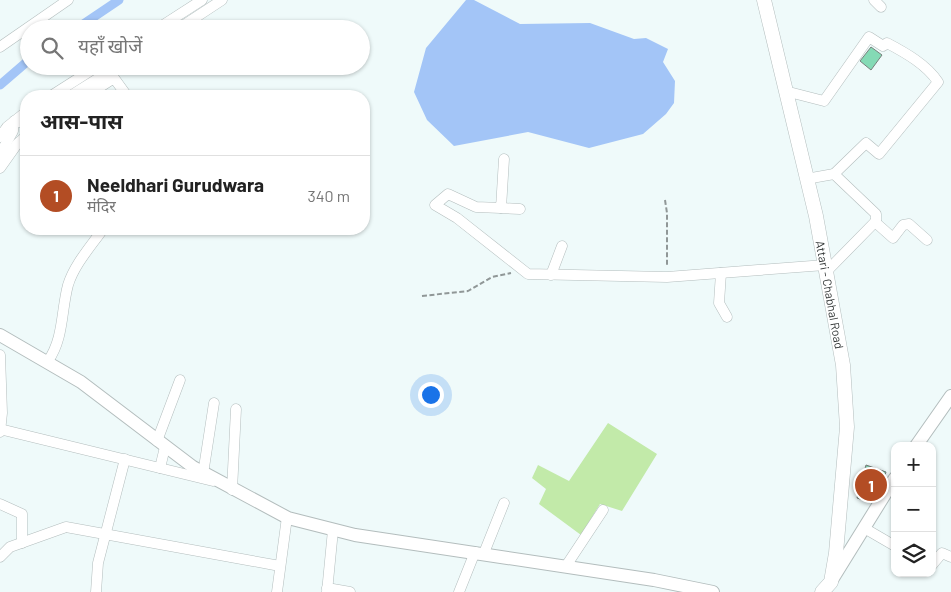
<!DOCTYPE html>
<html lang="hi">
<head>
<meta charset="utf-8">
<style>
  :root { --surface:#fff; --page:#f2f2f2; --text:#222; --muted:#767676; --line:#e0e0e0; --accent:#b34d24 }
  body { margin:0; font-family:Barlow,"Noto Sans Devanagari",sans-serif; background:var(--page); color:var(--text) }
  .controls { position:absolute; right:15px; bottom:15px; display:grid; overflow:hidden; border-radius:10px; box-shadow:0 1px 4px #0004 }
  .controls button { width:45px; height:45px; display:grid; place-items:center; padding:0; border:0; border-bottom:1px solid var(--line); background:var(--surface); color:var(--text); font:25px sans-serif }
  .you { position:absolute; left:430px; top:394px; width:18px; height:18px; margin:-12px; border:4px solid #fff; border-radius:50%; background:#1a73e8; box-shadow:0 0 0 8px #1a73e833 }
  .badge { display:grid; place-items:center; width:32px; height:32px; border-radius:50%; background:var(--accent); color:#fff; font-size:16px; font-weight:700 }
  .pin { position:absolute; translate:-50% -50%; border:2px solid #fff; box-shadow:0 1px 5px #0006 }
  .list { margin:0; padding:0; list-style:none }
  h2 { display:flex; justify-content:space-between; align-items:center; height:65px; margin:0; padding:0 20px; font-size:21px }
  h2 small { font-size:16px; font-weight:400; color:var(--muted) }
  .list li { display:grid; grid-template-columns:32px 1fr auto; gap:15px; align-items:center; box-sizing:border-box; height:80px; padding:0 20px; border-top:1px solid var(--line) }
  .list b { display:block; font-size:19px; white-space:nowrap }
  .list p { margin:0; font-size:16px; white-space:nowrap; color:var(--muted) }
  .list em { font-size:16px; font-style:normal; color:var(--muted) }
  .icon { flex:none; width:28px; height:28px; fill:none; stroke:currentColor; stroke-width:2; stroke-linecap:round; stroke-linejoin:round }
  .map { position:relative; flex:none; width:951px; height:592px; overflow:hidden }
  .search { position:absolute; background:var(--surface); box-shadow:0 1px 4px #0004; left:20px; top:20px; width:350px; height:55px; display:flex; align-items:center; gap:12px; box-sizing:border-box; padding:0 18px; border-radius:28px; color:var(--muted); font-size:19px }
  .panel { position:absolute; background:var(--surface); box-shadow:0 1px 4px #0004; left:20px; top:90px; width:350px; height:145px; border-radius:20px }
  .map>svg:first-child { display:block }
  .green { fill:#c2eaa9 }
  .water { fill:#a3c5f7 }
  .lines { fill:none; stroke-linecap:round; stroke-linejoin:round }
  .canal { stroke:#a3c5f7; stroke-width:9 }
  .building { fill:#84dab5; stroke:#78807c }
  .minor-casing { stroke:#b3bdbd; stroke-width:11 }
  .tertiary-casing { stroke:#b3bdbd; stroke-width:14 }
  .secondary-casing { stroke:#b3bdbd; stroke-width:15 }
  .path { stroke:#909797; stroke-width:2; stroke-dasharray:5 2.5; stroke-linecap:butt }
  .minor { stroke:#fff; stroke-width:10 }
  .tertiary { stroke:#fff; stroke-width:12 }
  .secondary { stroke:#fff; stroke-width:14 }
  .labels { text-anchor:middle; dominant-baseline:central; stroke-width:4; stroke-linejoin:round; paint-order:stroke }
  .street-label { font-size:12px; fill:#333737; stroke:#fff }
</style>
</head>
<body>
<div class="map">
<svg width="951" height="592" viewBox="0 0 951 592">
  <rect width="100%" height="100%" fill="#effafa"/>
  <polygon class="green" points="608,423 657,454 622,511 600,504 581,535 539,504 546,489 532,478 538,465 569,481"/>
  <polygon class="water" points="466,0 474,0 520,24 590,23 634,39 646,38 668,49 663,62 675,81 674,103 666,114 643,134 589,148 528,132 454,146 427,120 414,92 426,48"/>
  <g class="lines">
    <g class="canal">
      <polyline points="76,29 119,0"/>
      <polyline points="0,85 29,60"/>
    </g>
  </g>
  <g class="building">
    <polygon points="871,47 882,55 871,70 860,61"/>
    <polygon points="866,465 886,472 882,483 870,502 857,498"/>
  </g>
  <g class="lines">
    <g class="minor-casing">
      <g id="minor">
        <polyline points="874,0 881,7"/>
        <polyline points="157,29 202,0"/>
        <polyline points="178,29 222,0"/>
        <polyline points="0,47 68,0"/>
        <path d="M 785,91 L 824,101 L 869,37 L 883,46 L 887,43 C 906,53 927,65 938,82 L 879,154 L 866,143 L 834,174"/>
        <polyline points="51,96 98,66"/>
        <polyline points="70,96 118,66"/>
        <polyline points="86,96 114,78 127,96"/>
        <polyline points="0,137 7,127 26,112"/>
        <polyline points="0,154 13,131 14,121 26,123"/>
        <polyline points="504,159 501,208 476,207 448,194 435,205 457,218 528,274 667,277 825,265"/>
        <polyline points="0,168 17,144 26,136"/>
        <polyline points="806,179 834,174 876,214 876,221 827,271"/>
        <polyline points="501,208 520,209"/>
        <polyline points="875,222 893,238 903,225 909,224 927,240"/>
        <polyline points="721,273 719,303 727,317"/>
        <polyline points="551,275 562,246"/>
        <polyline points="0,355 2,413 0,432"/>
        <path d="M 48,361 C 64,338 61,311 68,285 C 74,265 91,246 103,229"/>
        <polyline points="0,429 213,481"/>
        <polyline points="157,441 180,380"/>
        <polyline points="160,468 165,447"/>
        <polyline points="203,474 214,403"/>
        <polyline points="232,490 236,409"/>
        <polyline points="0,504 22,514 22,543"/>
        <polyline points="864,528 895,546"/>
        <polyline points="484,553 504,503"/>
        <polyline points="0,557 10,547 66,527 280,566"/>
        <polyline points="932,565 942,553 951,557"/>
        <polyline points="566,566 603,510"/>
        <polyline points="327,588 350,592"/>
        <polyline points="96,592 98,563 125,459"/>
        <polyline points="277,592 287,517"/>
        <polyline points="327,592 333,530"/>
        <polyline points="459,592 475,552"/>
      </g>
    </g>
    <g class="tertiary-casing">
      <g id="tertiary">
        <polyline points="0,335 81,382 193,467 288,518 355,535 654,580 713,592"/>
        <polyline points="916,446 951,396"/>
        <polyline points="833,578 895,478"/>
      </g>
    </g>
    <g class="secondary-casing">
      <g id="secondary">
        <path id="s1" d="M 764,0 L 816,216 L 843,365 L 847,427 L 836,553 L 831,582 L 822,592"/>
      </g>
    </g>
    <g class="path">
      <polyline points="665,200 667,213 667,267"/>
      <polyline points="422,296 468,291 492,277 511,273"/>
    </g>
    <use href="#minor" class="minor"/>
    <use href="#tertiary" class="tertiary"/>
    <use href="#secondary" class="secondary"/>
  </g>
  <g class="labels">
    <g class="street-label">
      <text stroke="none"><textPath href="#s1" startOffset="302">Attari - Chabhal Road</textPath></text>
    </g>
  </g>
</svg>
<div class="controls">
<button>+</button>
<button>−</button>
<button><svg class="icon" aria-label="layers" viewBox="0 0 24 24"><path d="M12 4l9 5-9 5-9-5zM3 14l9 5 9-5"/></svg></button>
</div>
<div class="you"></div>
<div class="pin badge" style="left:871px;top:485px">1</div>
<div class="search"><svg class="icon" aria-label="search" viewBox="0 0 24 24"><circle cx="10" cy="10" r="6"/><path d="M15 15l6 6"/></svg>यहाँ खोजें</div>
<section class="panel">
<h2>आस-पास<small></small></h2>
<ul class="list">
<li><span class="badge">1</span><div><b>Neeldhari Gurudwara</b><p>मंदिर</p></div><em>340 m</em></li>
</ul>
</section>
</div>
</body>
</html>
